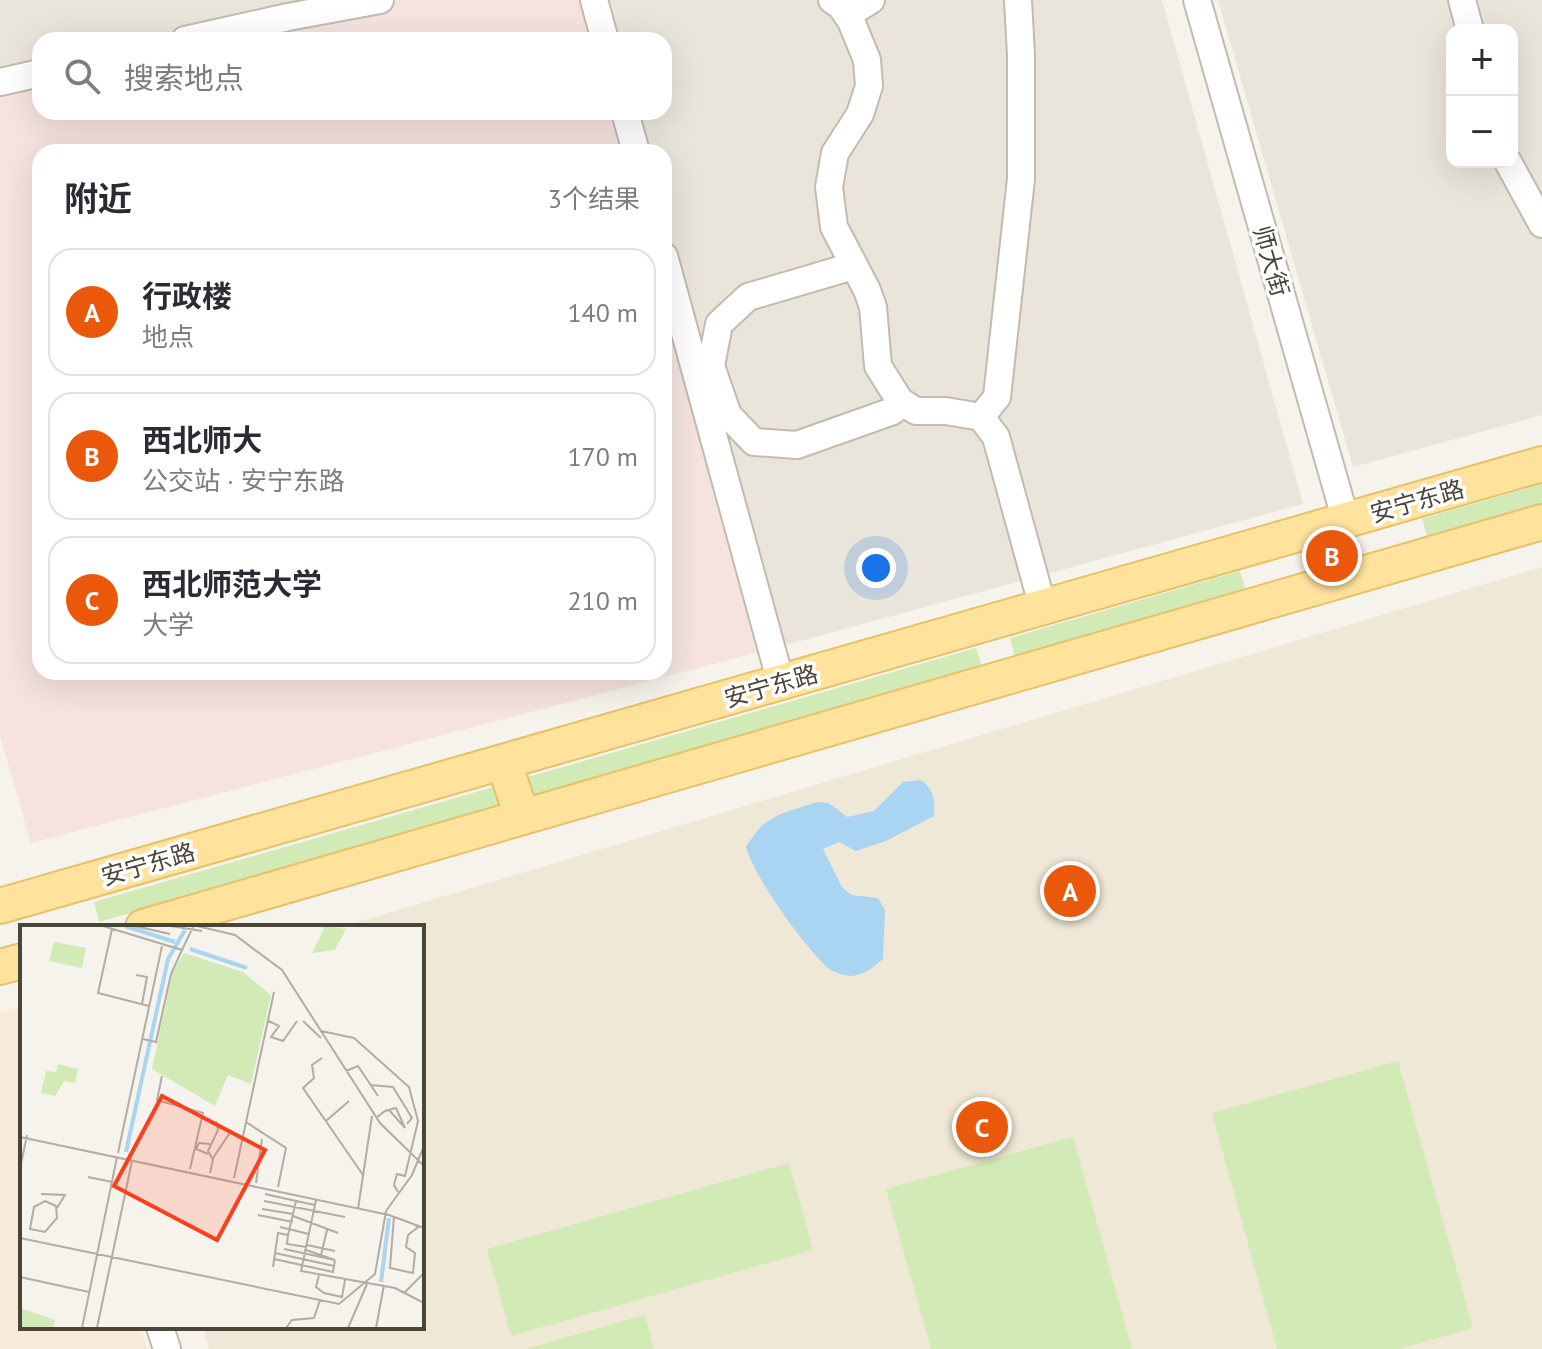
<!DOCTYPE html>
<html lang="zh">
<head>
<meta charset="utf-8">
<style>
  :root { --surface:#fff; --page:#f2f2f3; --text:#2b2b33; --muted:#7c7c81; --line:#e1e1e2; --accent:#ea580c }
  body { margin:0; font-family:"PT Sans","Noto Sans SC",sans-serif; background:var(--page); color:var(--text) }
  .controls { position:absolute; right:24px; top:24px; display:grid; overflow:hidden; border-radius:16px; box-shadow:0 8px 32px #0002 }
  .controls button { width:72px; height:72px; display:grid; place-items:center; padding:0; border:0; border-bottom:2px solid var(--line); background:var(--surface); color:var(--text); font:40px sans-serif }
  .you { position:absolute; left:876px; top:568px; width:28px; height:28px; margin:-20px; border:6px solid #fff; border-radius:50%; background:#1a73e8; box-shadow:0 0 0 12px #1a73e833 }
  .badge { display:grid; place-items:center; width:52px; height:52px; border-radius:50%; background:var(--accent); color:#fff; font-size:26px; font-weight:700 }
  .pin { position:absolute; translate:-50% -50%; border:4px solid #fff; box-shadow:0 2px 8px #0006 }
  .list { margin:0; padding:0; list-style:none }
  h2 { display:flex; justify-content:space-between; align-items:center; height:104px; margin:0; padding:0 32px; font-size:34px }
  h2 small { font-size:26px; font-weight:400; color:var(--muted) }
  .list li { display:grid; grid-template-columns:52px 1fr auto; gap:24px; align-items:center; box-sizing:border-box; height:128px; margin:0 16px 16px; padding:0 16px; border:2px solid var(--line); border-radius:24px }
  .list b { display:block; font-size:30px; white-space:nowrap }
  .list p { margin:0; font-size:26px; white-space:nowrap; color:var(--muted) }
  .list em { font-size:26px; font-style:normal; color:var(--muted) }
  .icon { flex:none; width:44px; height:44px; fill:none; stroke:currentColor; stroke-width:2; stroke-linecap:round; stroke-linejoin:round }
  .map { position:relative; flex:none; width:1542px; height:1349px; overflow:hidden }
  .search { position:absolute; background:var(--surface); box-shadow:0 8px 32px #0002; left:32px; top:32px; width:640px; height:88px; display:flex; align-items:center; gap:20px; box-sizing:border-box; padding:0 28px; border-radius:24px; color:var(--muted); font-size:30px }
  .panel { position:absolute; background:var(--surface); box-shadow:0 8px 32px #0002; left:32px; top:144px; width:640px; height:536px; border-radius:24px }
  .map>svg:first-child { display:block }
  .residential { fill:#eae5da; fill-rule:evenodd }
  .commercial { fill:#f7ead8 }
  .education { fill:#efe8d6 }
  .medical { fill:#f6e3e0 }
  .green { fill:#d2eab5 }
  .water { fill:#a9d4f2 }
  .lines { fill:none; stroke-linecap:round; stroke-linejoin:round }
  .minor-casing { stroke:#c2bbae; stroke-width:30 }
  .major-casing { stroke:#e6c16a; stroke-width:38 }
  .minor { stroke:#fff; stroke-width:26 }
  .major { stroke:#ffe39c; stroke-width:34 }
  .labels { text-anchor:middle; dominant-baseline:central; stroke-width:7; stroke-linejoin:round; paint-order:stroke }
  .street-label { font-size:24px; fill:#4b4439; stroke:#fff }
  .inset-river { fill:none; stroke:#a9d4f2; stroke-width:4 }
  .inset-road { fill:none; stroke:#b2ada4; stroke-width:2 }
  .view { fill:#fc3f1d; fill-opacity:0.15; stroke:#fc3f1d; stroke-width:4 }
  .inset-edge { fill:none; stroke:#4b4439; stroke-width:4 }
</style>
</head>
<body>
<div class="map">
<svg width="1542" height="1349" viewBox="0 0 1542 1349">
  <rect width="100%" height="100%" fill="#f6f3ec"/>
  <g class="residential">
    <polygon points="0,0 393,0 231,40 40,40 40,87 0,97"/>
    <polygon points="598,0 1162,0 1303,504 771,649 664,246 664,152 639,152 628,112 664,112 664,40 609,40"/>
    <path d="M 1218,0 L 1542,0 L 1542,415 L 1353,467 ZM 1452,30 L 1512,30 L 1512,162 L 1452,162 Z"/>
  </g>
  <polygon class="commercial" points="22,1006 22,1327 140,1327 147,1349 0,1349 0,1012"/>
  <polygon class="education" points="1542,567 1542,1349 209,1349 203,1327 422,1327 422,927 341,927"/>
  <g class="medical">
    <polygon points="393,0 598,0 609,40 231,40"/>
    <polygon points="40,87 40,112 628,112 639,152 40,152 40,672 664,672 664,246 771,649 31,843 0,736 0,97"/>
  </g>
  <g class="green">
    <polygon points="1542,484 1542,505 1428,538 1422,519"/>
    <polygon points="1240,571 1246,591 1015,657 1010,638"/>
    <polygon points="976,648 982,667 99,922 94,902"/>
    <polygon points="1398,1061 1473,1328 1399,1349 1277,1349 1212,1113"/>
    <polygon points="1073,1137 1132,1349 931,1349 886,1189"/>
    <polygon points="789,1163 813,1250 511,1336 487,1249"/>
    <polygon points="645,1315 654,1349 526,1349 644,1315"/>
  </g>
  <path class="water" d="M 921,780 C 934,790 935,800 934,816 L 886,841 L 856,851 L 839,842 L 823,849 L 842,887 L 851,895 L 878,898 L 885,910 L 883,959 C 874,967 864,975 851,976 C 845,976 833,972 828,968 C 804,946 753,876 746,846 L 762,825 L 780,814 L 817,802 L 829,803 L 847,817 L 874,811 L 903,782 Z"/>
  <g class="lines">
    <g class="minor-casing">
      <g id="minor">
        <polyline points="594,0 605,40"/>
        <polyline points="832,0 841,6 851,21 867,60 869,86 860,114 835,153 829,187 834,227 867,290 873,307 878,366 900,401 916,411 946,411 981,417 996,437 1043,608"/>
        <polyline points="1197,0 1346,521"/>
        <polyline points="1462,0 1470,30"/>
        <polyline points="847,15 871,0"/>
        <polyline points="185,40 288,17 380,0"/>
        <polyline points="0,82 40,73"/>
        <polyline points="625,112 636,152"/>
        <polyline points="1508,162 1542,224"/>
        <polyline points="664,256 781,683"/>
        <polyline points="853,266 748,297 719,324 711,366 728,415 754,442 797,445 893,411 900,401"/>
        <polyline points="981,417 997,397 1021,179 1021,55 1018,0"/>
        <polyline points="160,1327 167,1349"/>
      </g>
    </g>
    <g class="major-casing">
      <g id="major">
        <polyline points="504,762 522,817"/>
        <polyline points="0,906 1542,464"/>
        <polyline points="143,927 1542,522"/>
        <polyline points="0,967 22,961"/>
      </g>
    </g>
    <use href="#minor" class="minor"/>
    <use href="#major" class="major"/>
  </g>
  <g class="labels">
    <g class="street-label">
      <text transform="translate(1271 261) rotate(74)">师大街</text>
      <text transform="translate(1417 501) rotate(-16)">安宁东路</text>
      <text transform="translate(771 686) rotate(-16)">安宁东路</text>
      <text transform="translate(148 864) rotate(-16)">安宁东路</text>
    </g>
  </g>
  <g transform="translate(20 925)">
    <rect width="404" height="404" fill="#f6f3ec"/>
    <path d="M 305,1 L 326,4 L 315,25 L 292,28 ZM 34,17 L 66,23 L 62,43 L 29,36 ZM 164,28 L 223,47 L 251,70 L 231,159 L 208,150 L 195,181 L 132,144 L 152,49 ZM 38,139 L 58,144 L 55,158 L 44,156 L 35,171 L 21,168 L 26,146 L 36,147 ZM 0,383 L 35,395 L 33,403 L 0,403 Z" fill="#d2eab5"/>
    <path class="inset-river" d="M 105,1 L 155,17M 170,24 L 227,43M 106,227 L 148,34 L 165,5M 361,357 L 369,293"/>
    <path class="inset-road" d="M 83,1 L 162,25 L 173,2M 115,1 L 150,9M 151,1 L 182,6M 177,1 L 215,10 L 262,45 L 360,198 L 404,241M 92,4 L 78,68 L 129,81M 116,50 L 127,52 L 122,79M 247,95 L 259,101 L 251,112 L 263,116 L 277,96M 283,96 L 301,113M 301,106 L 334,113 L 389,162 L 398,196 L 385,251 L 377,249 L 374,260 L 378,267M 123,114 L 136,117 L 151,49 L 162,25M 302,133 L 292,140 L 294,153 L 283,163 L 343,250M 326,146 L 338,141 L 358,171M 142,151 L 137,175 L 183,188 L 170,244M 350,160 L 373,162 L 392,193 L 387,199M 357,192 L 365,186 L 376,183 L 385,203 L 369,185M 306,196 L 329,176M 226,197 L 266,223 L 258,262M 0,212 L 369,290 L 404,303M 98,228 L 142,21M 188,229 L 176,224 L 179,218 L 190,219M 193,233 L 211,206 L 198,202M 0,244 L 7,210M 190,248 L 193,235 L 188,226 L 198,205 L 196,196M 68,252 L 92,257M 214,253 L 254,67M 236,258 L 242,214M 21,269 L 45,270 L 37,283M 245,269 L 276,276M 296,275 L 281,346 L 375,363 L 404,378M 25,276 L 36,281 L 37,293 L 25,307 L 10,304 L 14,282 ZM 244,276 L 325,292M 242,284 L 273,289M 338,284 L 352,191M 366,286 L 392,250 L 404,221M 238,290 L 273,297M 273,291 L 318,308M 374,291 L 370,343 L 393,348 L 395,328 L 386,322 L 388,310 L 398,302 L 394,299M 260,302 L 289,309M 0,313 L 319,379 L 355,349 L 366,286M 287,320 L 315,326M 286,322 L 267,319 L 268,310 L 276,276 L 295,280M 264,324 L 315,335 L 286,325M 255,328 L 314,341 L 315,335M 301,330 L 307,305M 254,334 L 313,347 L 314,341M 253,342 L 258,308 L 268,310M 299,350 L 296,362 L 304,368 L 322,372 L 325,355M 0,352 L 69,367M 384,368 L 404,348M 62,403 L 97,232M 77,403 L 112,236M 266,403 L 272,395 L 294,393 L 300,375M 328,403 L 347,359M 356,403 L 364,360"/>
    <path class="view" d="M 142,171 L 245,225 L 197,315 L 94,261 Z"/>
    <rect width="404" height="404" class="inset-edge"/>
  </g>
</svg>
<div class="controls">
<button>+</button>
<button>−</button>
</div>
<div class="you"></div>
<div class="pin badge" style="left:1070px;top:891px">A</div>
<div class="pin badge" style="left:1332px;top:556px">B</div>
<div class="pin badge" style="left:982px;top:1127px">C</div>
<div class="search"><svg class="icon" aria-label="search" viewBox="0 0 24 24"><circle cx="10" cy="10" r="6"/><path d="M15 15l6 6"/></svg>搜索地点</div>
<section class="panel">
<h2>附近<small>3个结果</small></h2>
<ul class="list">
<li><span class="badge">A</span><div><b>行政楼</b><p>地点</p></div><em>140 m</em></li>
<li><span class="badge">B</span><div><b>西北师大</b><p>公交站 · 安宁东路</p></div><em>170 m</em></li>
<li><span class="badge">C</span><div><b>西北师范大学</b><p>大学</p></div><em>210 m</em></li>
</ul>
</section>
</div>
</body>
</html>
